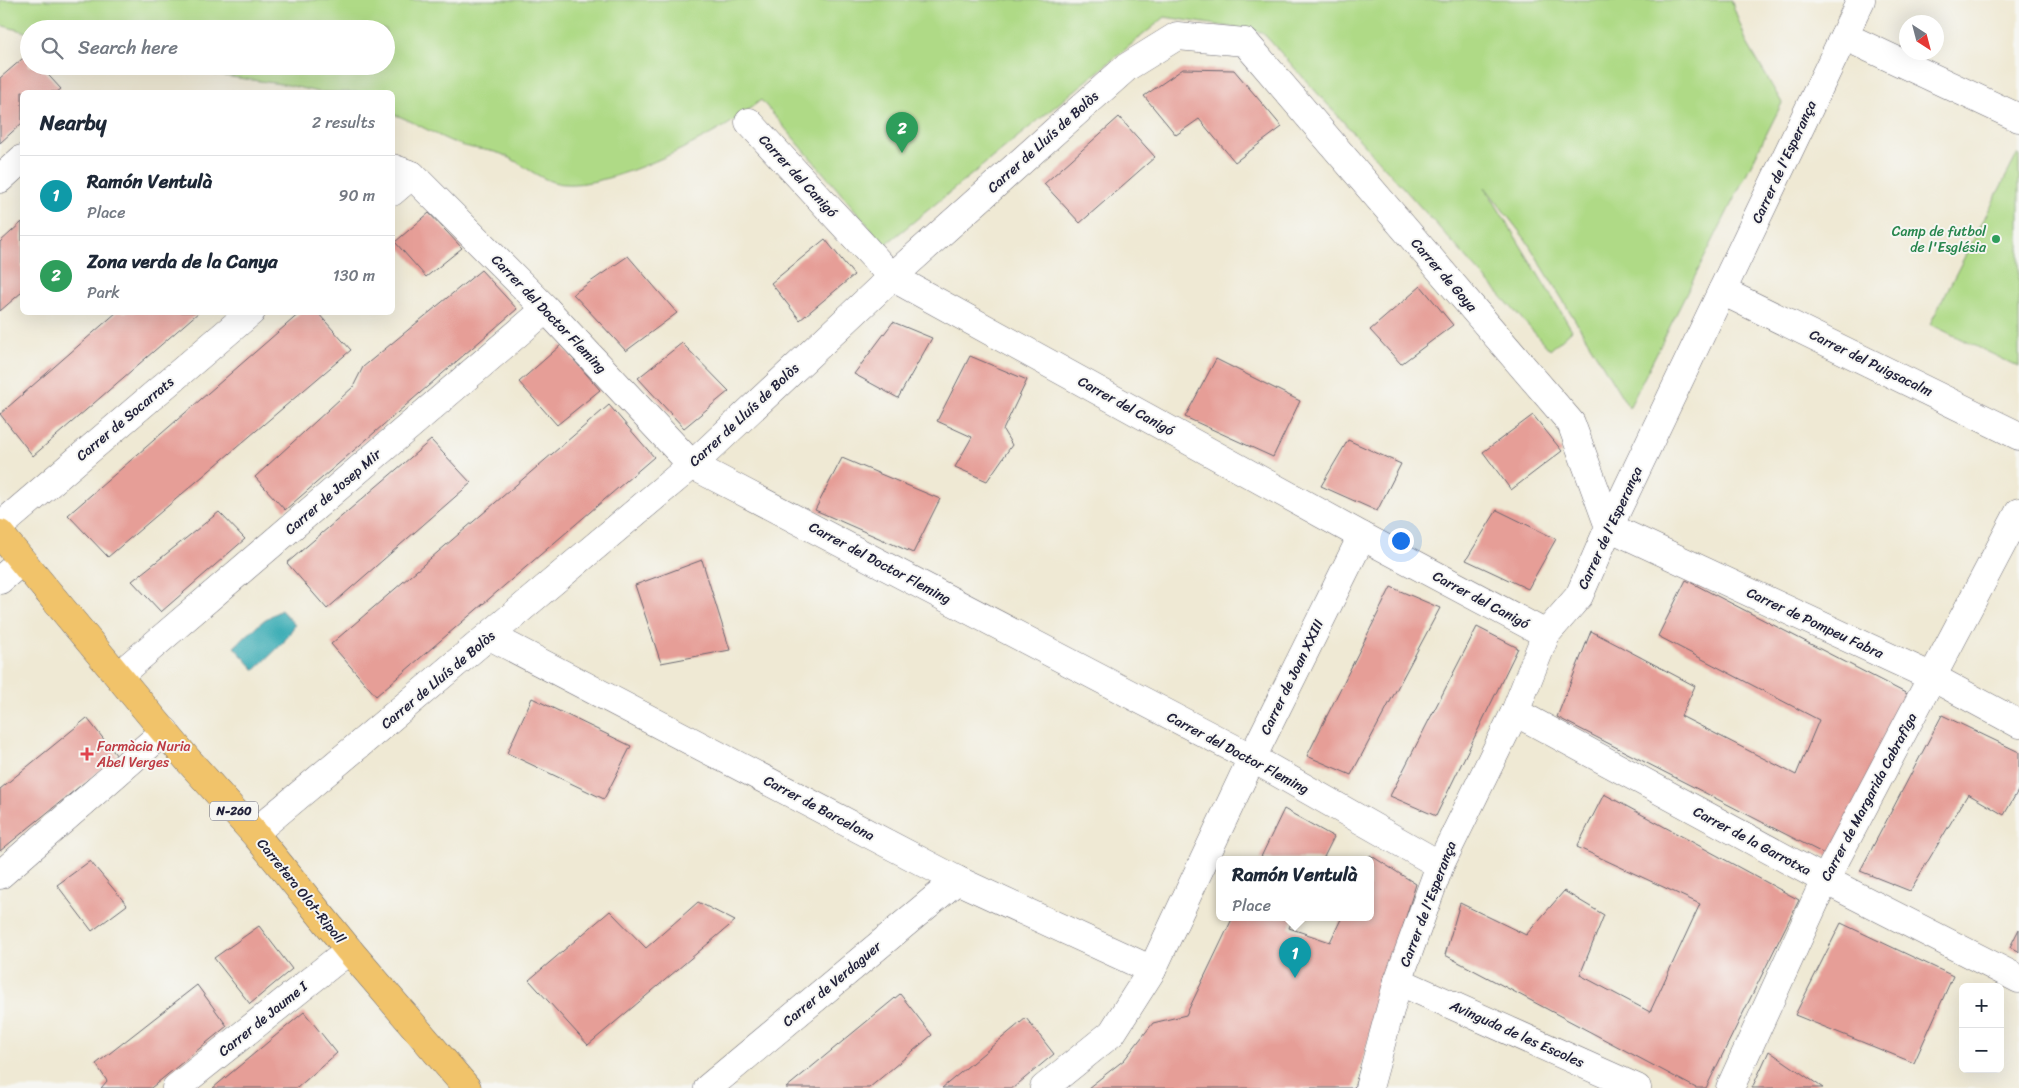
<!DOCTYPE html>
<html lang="en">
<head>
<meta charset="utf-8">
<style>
  :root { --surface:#fff; --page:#f6f6f7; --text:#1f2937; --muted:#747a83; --line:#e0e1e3; --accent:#c8321e }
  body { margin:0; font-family:Sriracha,sans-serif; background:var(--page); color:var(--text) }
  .controls { position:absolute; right:15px; bottom:15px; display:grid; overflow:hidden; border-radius:8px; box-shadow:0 5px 20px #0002 }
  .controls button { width:45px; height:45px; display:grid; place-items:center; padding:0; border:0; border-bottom:1px solid var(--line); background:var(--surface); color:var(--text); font:25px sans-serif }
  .compass { position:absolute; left:1899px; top:15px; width:45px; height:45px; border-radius:50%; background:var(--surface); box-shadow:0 5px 20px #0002; rotate:144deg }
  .you { position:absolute; left:1400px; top:540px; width:18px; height:18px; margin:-12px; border:4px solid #fff; border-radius:50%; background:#1a73e8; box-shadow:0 0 0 8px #1a73e833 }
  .badge { display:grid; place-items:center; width:32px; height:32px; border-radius:50%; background:var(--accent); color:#fff; font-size:16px; font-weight:700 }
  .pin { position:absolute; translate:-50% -41px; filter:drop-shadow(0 1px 2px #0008) }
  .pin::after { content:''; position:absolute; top:26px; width:18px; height:15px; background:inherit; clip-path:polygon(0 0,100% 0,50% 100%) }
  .popup { position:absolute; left:1216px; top:856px; width:158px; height:65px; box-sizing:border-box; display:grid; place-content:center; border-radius:8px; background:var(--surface); filter:drop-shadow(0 1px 4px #0005); font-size:16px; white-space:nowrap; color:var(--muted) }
  .popup b { font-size:19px; color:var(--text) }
  .popup::after { content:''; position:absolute; left:50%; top:100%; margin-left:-10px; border:10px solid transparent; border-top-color:var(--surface) }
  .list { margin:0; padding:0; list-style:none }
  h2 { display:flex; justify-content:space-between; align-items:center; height:65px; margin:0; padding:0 20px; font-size:21px }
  h2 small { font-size:16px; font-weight:400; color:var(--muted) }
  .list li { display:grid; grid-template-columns:32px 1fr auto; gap:15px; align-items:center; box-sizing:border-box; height:80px; padding:0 20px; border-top:1px solid var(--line) }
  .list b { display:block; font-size:19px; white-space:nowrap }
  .list p { margin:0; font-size:16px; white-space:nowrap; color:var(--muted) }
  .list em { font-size:16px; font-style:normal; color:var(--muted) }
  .icon { flex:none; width:28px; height:28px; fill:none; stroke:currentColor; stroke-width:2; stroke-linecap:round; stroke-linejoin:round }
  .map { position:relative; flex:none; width:2019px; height:1088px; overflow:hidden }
  .search { position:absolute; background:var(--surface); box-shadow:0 5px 20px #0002; left:20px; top:20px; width:375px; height:55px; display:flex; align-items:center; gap:12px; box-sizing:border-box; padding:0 18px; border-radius:28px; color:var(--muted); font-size:19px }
  .panel { position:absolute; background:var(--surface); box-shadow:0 5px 20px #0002; left:20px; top:90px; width:375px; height:225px; border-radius:8px }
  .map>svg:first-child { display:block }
  .green { fill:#afda86; stroke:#687e60 }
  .water { fill:#39abb4; stroke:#2e6678 }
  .building { fill:#e69e97 }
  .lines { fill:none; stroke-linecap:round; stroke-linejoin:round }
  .street-casing { stroke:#6a6871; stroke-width:29 }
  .primary-casing { stroke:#6a6871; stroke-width:29 }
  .street { stroke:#fff; stroke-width:28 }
  .primary { stroke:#f1c36a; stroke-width:28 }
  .leisure-dot { fill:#2e9e5b; stroke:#f6f6f2; stroke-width:2 }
  .health-dot { fill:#e0444e; stroke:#f6f6f2; stroke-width:2 }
  .labels { text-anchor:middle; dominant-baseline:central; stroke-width:4; stroke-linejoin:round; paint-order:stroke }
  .shield { fill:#f6f6f2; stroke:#626272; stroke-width:1 }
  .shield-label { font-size:12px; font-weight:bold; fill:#22223b }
  .street-label { font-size:14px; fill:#22223b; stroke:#f6f6f2 }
  .leisure-label { font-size:14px; fill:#27864d; stroke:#f6f6f2; text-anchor:end }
  .health-label { font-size:14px; fill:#be3a42; stroke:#f6f6f2; text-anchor:start }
</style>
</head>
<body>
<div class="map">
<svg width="2019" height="1088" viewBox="0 0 2019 1088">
  <rect width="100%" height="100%" fill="#f6f6f2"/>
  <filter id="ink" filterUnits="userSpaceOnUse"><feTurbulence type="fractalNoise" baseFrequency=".02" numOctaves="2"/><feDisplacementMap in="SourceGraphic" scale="10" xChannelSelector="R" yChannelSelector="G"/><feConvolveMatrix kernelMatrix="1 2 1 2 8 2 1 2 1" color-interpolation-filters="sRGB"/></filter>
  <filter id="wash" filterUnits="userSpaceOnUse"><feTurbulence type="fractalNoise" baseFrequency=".0096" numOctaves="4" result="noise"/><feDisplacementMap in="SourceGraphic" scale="20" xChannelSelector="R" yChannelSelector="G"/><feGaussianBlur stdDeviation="1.12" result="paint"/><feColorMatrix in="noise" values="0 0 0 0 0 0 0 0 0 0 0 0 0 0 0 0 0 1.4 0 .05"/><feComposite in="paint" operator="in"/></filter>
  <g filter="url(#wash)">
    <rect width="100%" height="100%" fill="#efe9d4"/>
    <g class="green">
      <path d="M 0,0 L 1731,0 L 1747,43 L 1782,103 L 1629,408 L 1526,240 L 1485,187 L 1572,330 L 1550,350 L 1262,32 L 1165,17 L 885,245 L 761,100 C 750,108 739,118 727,125 C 690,147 595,195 553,182 C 535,176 522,164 506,156 C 492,149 473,150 458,144 C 436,136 416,122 393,114 L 392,92 L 318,92 L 288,85 L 153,66 L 386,66 L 386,29 L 29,29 L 29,33 L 0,25 Z"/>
      <polygon points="2018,153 2019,154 2019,367 1930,324"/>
    </g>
    <polygon class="water" points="281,610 295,625 283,643 255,670 234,647 264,620"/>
    <g id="blocks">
      <g class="building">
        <polygon points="29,53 29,66 40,66 61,89 57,92 22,92 22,123 0,143 0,78"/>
        <polygon points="1183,69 1234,70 1282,127 1235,162 1199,119 1176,135 1144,96"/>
        <polygon points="1119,117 1155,157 1080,223 1044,184"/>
        <polygon points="429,213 462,248 426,277 395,242"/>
        <polygon points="22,222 22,292 0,311 0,242"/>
        <polygon points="825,239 854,275 800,320 771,283"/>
        <polygon points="628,256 677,313 626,351 573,294"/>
        <polygon points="481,270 517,309 285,510 255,477 353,387 363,367"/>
        <polygon points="1421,286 1453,325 1401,364 1370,330"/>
        <polygon points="117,312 199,312 33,456 0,414"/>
        <polygon points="301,312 317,312 351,350 108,557 68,515"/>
        <polygon points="893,322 932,338 898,398 854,374"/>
        <polygon points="682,343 729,391 684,428 638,378"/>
        <polygon points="561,345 600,390 557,425 519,382"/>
        <polygon points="970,356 1027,380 1003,430 1012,445 987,481 955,467 972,437 937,421"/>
        <polygon points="1216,359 1300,401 1273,457 1185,417"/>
        <polygon points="609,405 654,457 376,696 331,644"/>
        <polygon points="1533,415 1562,451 1511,490 1483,452"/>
        <polygon points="431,440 471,483 327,609 287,563"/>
        <polygon points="1348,440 1401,464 1377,511 1321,486"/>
        <polygon points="842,458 940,499 913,553 815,510"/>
        <polygon points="1497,510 1556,539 1528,589 1466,560"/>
        <polygon points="219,512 245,539 161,612 132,581"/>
        <polygon points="702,560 730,650 661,663 635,585"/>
        <polygon points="1686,580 1919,700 1836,860 1557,717 1591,631 1695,686 1681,716 1796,775 1819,720 1658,636"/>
        <polygon points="1391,587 1440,608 1351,775 1307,756"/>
        <polygon points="1477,627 1518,648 1436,816 1390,796"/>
        <polygon points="532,698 631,746 604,799 507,753"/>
        <polygon points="1942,715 2019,752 2019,789 2004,815 1968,794 1910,891 1860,871"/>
        <polygon points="87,718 117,756 0,851 0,789"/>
        <polygon points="1604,794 1799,900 1706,1088 1696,1088 1445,955 1460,903 1526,935 1564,891 1604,915 1580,975 1650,1012 1700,904 1577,847"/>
        <polygon points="1284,809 1334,837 1323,859 1260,859"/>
        <polygon points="1370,855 1416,884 1354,1088 1088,1088 1124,1060 1153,1023 1186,1015 1233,917 1294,917 1289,928 1330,942 1342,917 1370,917 1370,859 1368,859"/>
        <polygon points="90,861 127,905 92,931 57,885"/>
        <polygon points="698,902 735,921 588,1045 529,980 610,911 646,948"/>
        <polygon points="1841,923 1953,976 1914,1063 1795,1015"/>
        <polygon points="259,926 292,969 250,1004 214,958"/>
        <polygon points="2019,929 2019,952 2010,947"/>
        <polygon points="197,985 227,1026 151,1088 101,1088 107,1081 96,1064"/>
        <polygon points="900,994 932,1035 869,1088 786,1088"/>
        <polygon points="304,1012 337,1053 297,1088 213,1088"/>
        <polygon points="1026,1018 1054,1054 1013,1088 942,1088"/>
        <polygon points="1769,1051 1823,1088 1752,1088"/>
      </g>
    </g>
  </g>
  <g filter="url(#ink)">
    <use href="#blocks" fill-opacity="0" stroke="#6a6871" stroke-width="1"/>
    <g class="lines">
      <g class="street-casing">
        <g id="street">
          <polyline points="1844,36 2019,118"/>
          <polyline points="749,122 892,277 1362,536 1546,634"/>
          <polyline points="392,168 412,175 546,309 692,465 1252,758 1440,865"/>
          <polyline points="0,179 22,159"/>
          <polyline points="392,192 412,175"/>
          <polyline points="1722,291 2019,436"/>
          <polyline points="0,526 251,312"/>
          <polyline points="1609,527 1932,677 2019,724"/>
          <polyline points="0,580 22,561"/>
          <polyline points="490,636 957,880 1152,970"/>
          <polyline points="119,675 546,309"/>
          <polyline points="1515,712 1825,880 2019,979"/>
          <polyline points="254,833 692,465 892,277 1127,67 1177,36 1245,42 1571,423 1609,527"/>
          <polyline points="0,875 165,731"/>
          <polyline points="1398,981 1637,1088"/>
          <polyline points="176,1088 349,950"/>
          <polyline points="708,1088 957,880"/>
          <polyline points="1044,1088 1112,1033 1152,970 1252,758 1362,536"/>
          <polyline points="1369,1088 1398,981 1440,865 1515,712 1546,634 1579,596 1609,527 1861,0"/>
          <polyline points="1730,1088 1825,880 2019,512"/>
        </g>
      </g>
      <g class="primary-casing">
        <polyline id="primary" points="0,534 188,760 254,833 349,950 467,1088"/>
      </g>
      <use href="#street" class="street"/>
      <use href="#primary" class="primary"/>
    </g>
  </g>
  <circle class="leisure-dot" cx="1996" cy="239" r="5"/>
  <path class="health-dot" d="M84.5 746.5h5v5h5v5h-5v5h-5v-5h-5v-5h5z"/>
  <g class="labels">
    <rect class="shield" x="210" y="801.5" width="48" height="19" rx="4"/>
    <g class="shield-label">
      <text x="234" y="811">N-260</text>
    </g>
    <g class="street-label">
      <text transform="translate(1043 142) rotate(-42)">Carrer de Lluís de Bolòs</text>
      <text transform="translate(1784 162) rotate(-65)">Carrer de l'Esperança</text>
      <text transform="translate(798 176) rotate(47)">Carrer del Canigó</text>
      <text transform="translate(1444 275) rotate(49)">Carrer de Goya</text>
      <text transform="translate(549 314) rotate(46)">Carrer del Doctor Fleming</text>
      <text transform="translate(1871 363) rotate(26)">Carrer del Puigsacalm</text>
      <text transform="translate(1126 406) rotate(29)">Carrer del Canigó</text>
      <text transform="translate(744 415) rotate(-43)">Carrer de Lluís de Bolòs</text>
      <text transform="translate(125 419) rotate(-40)">Carrer de Socarrats</text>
      <text transform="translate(333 492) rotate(-41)">Carrer de Josep Mir</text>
      <text transform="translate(1610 528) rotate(-65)">Carrer de l'Esperança</text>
      <text transform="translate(880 563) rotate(28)">Carrer del Doctor Fleming</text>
      <text transform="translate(1481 600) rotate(28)">Carrer del Canigó</text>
      <text transform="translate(1815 623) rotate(25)">Carrer de Pompeu Fabra</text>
      <text transform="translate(1292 677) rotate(-64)">Carrer de Joan XXIII</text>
      <text transform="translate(438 680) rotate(-40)">Carrer de Lluís de Bolòs</text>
      <text transform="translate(1238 753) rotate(28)">Carrer del Doctor Fleming</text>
      <text transform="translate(1869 797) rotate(-62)">Carrer de Margarida Cabrafiga</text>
      <text transform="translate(819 808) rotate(28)">Carrer de Barcelona</text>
      <text transform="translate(1752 841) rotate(28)">Carrer de la Garrotxa</text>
      <text transform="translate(301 891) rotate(51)">Carretera Olot-Ripoll</text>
      <text transform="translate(1428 904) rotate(-69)">Carrer de l'Esperança</text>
      <text transform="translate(832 984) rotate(-40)">Carrer de Verdaguer</text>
      <text transform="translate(263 1019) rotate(-39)">Carrer de Jaume I</text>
      <text transform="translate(1517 1034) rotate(24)">Avinguda de les Escoles</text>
    </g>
    <g class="leisure-label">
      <text x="1986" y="231">Camp de futbol<tspan x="1986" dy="16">de l'Església</tspan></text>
    </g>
    <g class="health-label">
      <text x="97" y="746">Farmàcia Nuria<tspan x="97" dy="16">Abel Verges</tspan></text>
    </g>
  </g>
</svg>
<div class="controls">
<button>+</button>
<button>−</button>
</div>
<svg class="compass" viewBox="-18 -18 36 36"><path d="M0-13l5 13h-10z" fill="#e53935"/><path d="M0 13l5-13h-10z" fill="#747a83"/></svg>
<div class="you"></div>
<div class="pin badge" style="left:1295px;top:978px;background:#0f9aa8">1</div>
<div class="popup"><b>Ramón Ventulà</b>Place</div>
<div class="pin badge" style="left:902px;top:153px;background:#2e9e5b">2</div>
<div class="search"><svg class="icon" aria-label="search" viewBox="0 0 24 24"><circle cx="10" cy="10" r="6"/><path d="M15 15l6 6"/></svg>Search here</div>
<section class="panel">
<h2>Nearby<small>2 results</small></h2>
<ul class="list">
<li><span class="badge" style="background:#0f9aa8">1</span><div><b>Ramón Ventulà</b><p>Place</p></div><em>90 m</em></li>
<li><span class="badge" style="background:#2e9e5b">2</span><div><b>Zona verda de la Canya</b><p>Park</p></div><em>130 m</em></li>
</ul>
</section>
</div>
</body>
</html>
